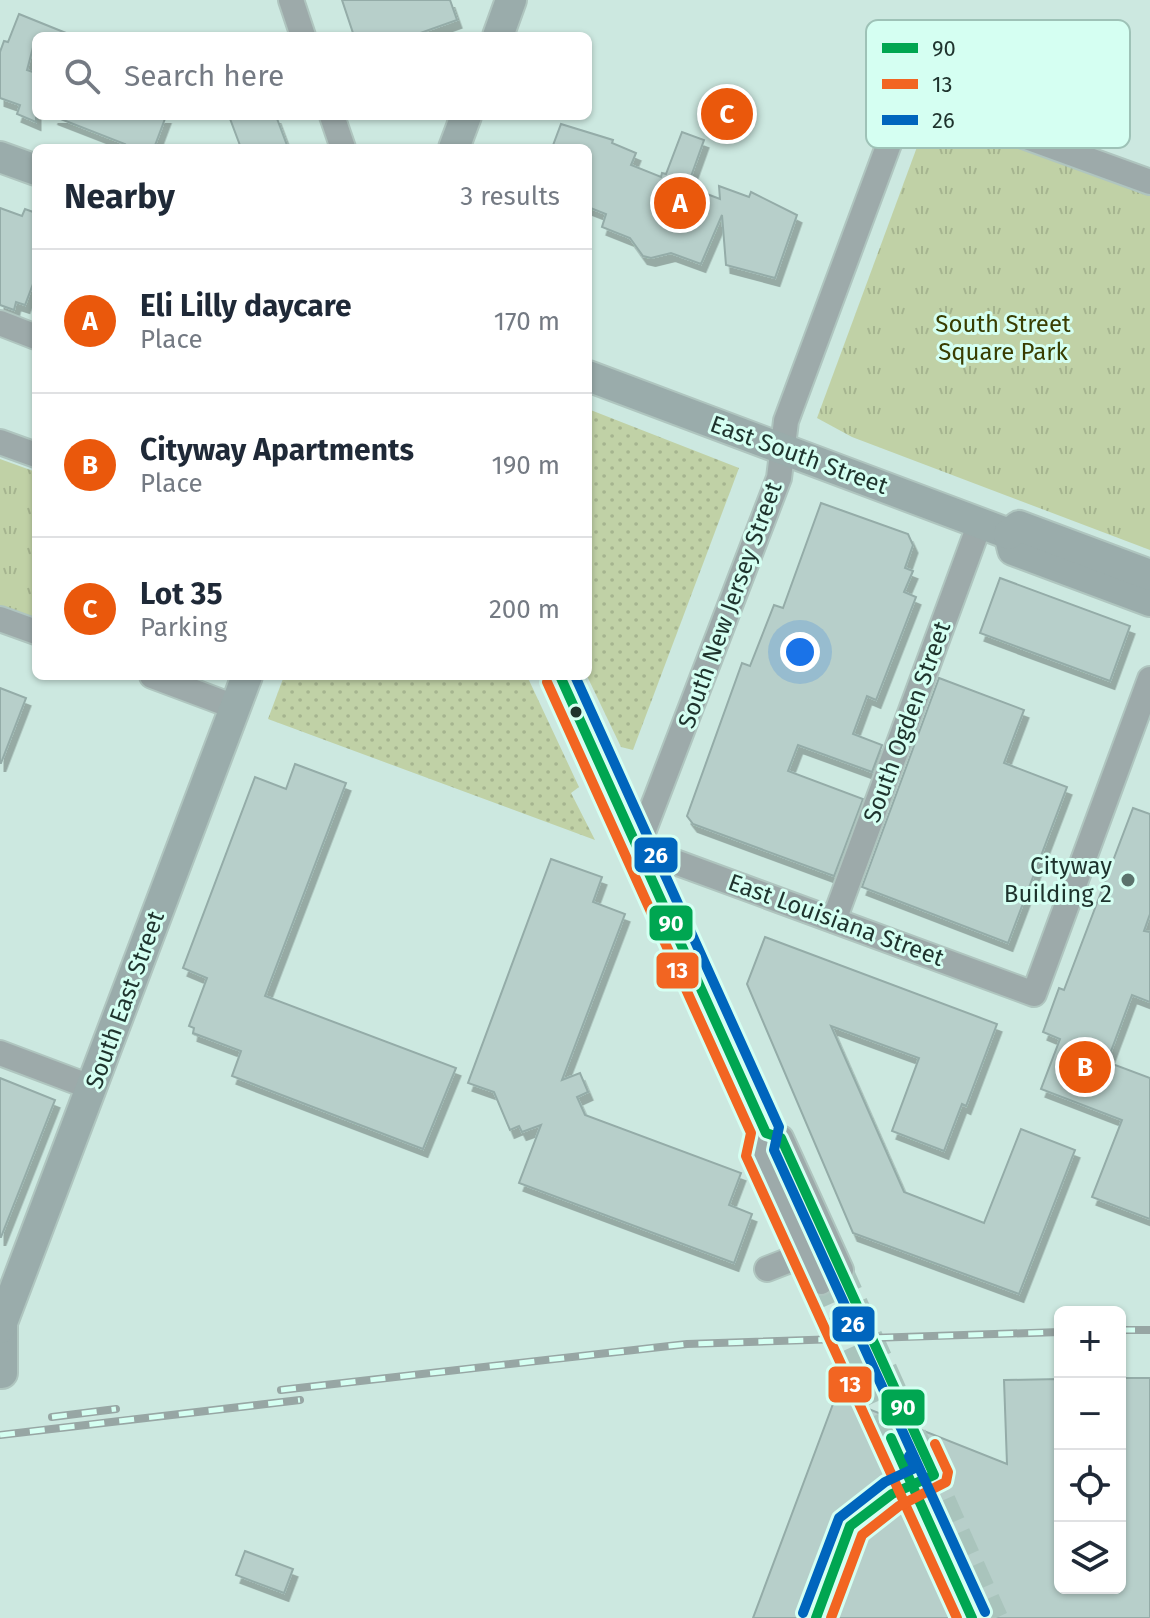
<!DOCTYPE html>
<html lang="en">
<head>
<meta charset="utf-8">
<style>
  :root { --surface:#fff; --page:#f6f6f7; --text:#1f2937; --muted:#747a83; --line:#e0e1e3; --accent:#ea580c }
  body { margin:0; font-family:"Fira Sans",sans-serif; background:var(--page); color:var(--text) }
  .controls { position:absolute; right:24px; bottom:24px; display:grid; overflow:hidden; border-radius:12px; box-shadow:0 2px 6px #0004 }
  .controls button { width:72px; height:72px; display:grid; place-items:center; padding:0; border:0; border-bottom:2px solid var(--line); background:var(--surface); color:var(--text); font:40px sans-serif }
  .you { position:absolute; left:800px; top:652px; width:28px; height:28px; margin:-20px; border:6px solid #fff; border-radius:50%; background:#1a73e8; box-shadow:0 0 0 12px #1a73e833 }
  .badge { display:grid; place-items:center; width:52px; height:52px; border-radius:50%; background:var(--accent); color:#fff; font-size:26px; font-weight:700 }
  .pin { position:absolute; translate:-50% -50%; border:4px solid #fff; box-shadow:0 2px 8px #0006 }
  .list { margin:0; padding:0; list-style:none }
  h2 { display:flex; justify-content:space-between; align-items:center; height:104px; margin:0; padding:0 32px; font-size:34px }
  h2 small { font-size:26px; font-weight:400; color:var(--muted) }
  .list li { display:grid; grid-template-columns:52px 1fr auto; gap:24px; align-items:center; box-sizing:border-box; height:144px; padding:0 32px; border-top:2px solid var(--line) }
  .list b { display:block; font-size:30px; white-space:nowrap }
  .list p { margin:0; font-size:26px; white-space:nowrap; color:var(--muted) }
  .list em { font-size:26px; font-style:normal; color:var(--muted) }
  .icon { flex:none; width:44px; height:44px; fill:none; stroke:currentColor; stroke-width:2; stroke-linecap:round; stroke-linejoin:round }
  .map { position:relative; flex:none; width:1150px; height:1618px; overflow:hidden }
  .search { position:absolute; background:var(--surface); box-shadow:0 2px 6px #0004; left:32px; top:32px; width:560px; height:88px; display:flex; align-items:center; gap:20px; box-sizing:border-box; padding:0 28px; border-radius:12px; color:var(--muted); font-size:30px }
  .panel { position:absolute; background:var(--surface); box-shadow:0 2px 6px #0004; left:32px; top:144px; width:560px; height:536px; border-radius:12px }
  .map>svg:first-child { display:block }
  .grass { fill:url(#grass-dots) }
  .park { fill:url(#park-tufts) }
  .building { fill:#b7cfca; stroke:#94aca8; stroke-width:2; filter:url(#shadow) }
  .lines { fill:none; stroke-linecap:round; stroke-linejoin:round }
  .minor-tunnel { stroke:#a9c4bc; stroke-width:24; stroke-dasharray:24 12; stroke-linecap:butt }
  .minor-casing { stroke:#afc5bf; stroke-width:28 }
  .major-casing { stroke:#afc5bf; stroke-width:34 }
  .minor { stroke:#9daaaa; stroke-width:24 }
  .major { stroke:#9aacab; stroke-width:30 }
  .rail-casing { stroke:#97a6a4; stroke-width:8 }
  .rail { stroke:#d5fff2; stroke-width:5; stroke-dasharray:15; stroke-linecap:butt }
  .bus-1-casing { stroke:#d5fff2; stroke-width:16 }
  .bus-2-casing { stroke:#d5fff2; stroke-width:16 }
  .bus-3-casing { stroke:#d5fff2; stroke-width:16 }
  .bus-1 { stroke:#00a651; stroke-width:10 }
  .bus-2 { stroke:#f26522; stroke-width:10 }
  .bus-3 { stroke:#0065bd; stroke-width:10 }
  .bus-dot { fill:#1e332d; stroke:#d5fff2; stroke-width:3 }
  .poi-dot { fill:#5b726c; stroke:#d5fff2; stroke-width:3 }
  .labels { text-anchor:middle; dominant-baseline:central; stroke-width:6; stroke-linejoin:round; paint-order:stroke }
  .park-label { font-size:24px; fill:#393d01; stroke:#d5fff2 }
  .street-label { font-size:24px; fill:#1e332d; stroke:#d5fff2 }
  .poi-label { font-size:24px; fill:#1e332d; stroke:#d5fff2; text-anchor:end }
  .key { fill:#d5fff2; stroke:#9ec2b7; stroke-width:2 }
  .key-label { font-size:22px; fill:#1e332d }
  .line-badge { stroke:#d5fff2; stroke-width:3 }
  .badge-label { font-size:22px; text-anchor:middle; font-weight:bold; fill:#fff }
</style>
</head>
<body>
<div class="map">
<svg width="1150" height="1618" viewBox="0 0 1150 1618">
  <defs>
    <pattern id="grass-dots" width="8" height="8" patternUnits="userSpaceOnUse" patternTransform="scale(2)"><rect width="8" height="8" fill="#c0d1a6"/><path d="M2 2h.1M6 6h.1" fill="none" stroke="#a5b48f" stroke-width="1.8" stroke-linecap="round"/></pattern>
    <pattern id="park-tufts" width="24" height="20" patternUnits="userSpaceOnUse" patternTransform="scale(2)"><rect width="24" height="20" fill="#c0d1a6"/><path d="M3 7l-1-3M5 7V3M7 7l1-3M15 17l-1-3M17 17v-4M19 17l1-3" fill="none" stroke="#a5b48f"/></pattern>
    <filter id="shadow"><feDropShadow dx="4.5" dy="8" stdDeviation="0" flood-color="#0004"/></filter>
  </defs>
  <rect width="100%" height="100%" fill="#cce8e0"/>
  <g class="grass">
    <polygon points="588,409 739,468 633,750 621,747 587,676"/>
    <polygon points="284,676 527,676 579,787 571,793 595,840 268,719"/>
  </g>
  <g class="park">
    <polygon points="945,124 961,125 1150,196 1150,550 852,437 817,418 917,147 929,131"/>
    <polygon points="0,459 36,472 36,620 0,606"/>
  </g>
  <g class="building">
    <polygon points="342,0 450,0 457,20 412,36 354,36"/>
    <polygon points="19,14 71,35 36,36 27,70 36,73 36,122 17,114 20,105 0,98 0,52 4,41 8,42"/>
    <polygon points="53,116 166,116 154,148 124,148 125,144"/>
    <polygon points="229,116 276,116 288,148 241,148"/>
    <polygon points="561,124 613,140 612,143 636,153 631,165 661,177 662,173 666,174 682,132 704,140 689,182 692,183 691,188 720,199 719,186 749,197 751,192 797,215 775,278 726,265 722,215 701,264 671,253 651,258 643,256 630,238 602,227 606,214 588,207 588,148 552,148"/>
    <polygon points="0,208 22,216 25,209 36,213 36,276 25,305 16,302 14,310 0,305"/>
    <polygon points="821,503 908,534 913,545 905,568 913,571 904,592 916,597 876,700 867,696 853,734 882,745 872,772 798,745 788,771 863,799 834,876 693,824 687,816 742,663 750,666 774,605 783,608"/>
    <polygon points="1000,578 1130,626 1110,681 980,633"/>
    <polygon points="939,678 1024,710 1004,763 1067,787 1008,943 862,887"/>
    <polygon points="0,688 26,698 1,763 0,763"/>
    <polygon points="295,764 346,783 265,996 456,1068 423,1149 232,1076 241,1051 193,1033 194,1028 189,1026 207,978 183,968 255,777 286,789"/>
    <polygon points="1133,808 1150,814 1150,914 1144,931 1150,932 1150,1002 1132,995 1107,1062 1150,1078 1150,1219 1092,1197 1122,1120 1041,1089 1060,1039 1043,1032 1059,988 1064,990"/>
    <polygon points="551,859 602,877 593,902 625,914 562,1080 580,1073 588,1092 577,1097 585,1115 741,1173 729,1205 752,1214 734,1263 519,1183 541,1125 522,1132 519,1126 510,1130 494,1092 468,1083"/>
    <polygon points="765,937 997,1024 966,1106 962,1104 944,1151 892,1131 919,1058 831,1026 904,1192 984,1223 1021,1129 1075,1150 1019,1294 853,1233 747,984"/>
    <polygon points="0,1078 55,1100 1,1237 0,1237"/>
    <polygon points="1120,1378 1150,1378 1150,1618 753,1618 836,1396 1007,1464 1004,1380 1060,1379 1060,1588 1120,1588"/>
    <polygon points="245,1551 293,1569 284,1593 236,1575"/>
  </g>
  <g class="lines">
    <g class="minor-tunnel">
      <polyline points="841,1270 996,1618"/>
      <polyline points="821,1282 972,1618"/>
      <path d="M 816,1618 C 845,1541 841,1515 923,1479"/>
    </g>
    <g class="minor-casing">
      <g id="minor">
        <polyline points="291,0 303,36"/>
        <polyline points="332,116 343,148"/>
        <polyline points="0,323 36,337"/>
        <polyline points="0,442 36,455"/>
        <polyline points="0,619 36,632"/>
        <polyline points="152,676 235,707"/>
        <polyline points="560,676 766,1133 759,1150 821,1282"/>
        <polyline points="637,848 779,478 786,421 896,125 909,111 927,101 1150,182"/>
        <polyline points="637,848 1034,994 1150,679"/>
        <polyline points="834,920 980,523"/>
        <polyline points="0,1053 93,1088"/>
        <polyline points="766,1133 781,1138 841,1270"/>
        <polyline points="767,1269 808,1253"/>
      </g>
    </g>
    <g class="major-casing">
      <g id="major">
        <polyline points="498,36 511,0"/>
        <polyline points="454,148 466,116"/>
        <polyline points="0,157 36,170"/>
        <polyline points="588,376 1009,534"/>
        <polyline points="1009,534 1013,550 1150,601"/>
        <polyline points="1009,534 1019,526 1150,575"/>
        <polyline points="2,1324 2,1373"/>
        <polyline points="0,1328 247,676"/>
      </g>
    </g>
    <use href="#minor" class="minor"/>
    <use href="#major" class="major"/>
    <g class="rail-casing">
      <g id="rail">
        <polyline points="1120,1330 1150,1330"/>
        <polyline points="281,1390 687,1344 1060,1332"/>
        <polyline points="52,1417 116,1409"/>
        <polyline points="0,1435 300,1400"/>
      </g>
    </g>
    <use href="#rail" class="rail"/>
    <g class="bus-1-casing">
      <g id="bus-1">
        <polyline points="560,676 766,1133 781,1138 934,1475 892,1494 850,1526 816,1618"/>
        <polyline points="891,1438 972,1618"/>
      </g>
    </g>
    <g class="bus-2-casing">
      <g id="bus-2">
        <polyline points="547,682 751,1133 746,1156 957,1618"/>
        <polyline points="831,1618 862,1535 899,1506 946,1482 948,1472 935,1444"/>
      </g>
    </g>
    <g class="bus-3-casing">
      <g id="bus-3">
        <polyline points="575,676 779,1127 774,1150 985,1612"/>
        <polyline points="803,1613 839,1518 885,1482 915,1468 909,1456"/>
      </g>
    </g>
    <use href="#bus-1" class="bus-1"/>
    <use href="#bus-2" class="bus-2"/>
    <use href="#bus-3" class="bus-3"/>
  </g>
  <circle class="bus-dot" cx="576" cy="712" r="7"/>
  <circle class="poi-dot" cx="1128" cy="880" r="8"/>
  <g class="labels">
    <g class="park-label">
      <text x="1003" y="324">South Street<tspan x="1003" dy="28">Square Park</tspan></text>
    </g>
    <g class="street-label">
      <text transform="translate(799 455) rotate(20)">East South Street</text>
      <text transform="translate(730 605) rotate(-70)">South New Jersey Street</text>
      <text transform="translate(907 722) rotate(-70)">South Ogden Street</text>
      <text transform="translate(836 920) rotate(20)">East Louisiana Street</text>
      <text transform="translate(125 1000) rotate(-70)">South East Street</text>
    </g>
    <g class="poi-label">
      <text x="1112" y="866">Cityway<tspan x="1112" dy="28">Building 2</tspan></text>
    </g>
  </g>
  <rect x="866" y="20" width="264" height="128" rx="12" class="key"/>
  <rect x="882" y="43" width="36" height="10" fill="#00a651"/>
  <rect x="882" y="79" width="36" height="10" fill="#f26522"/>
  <rect x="882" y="115" width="36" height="10" fill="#0065bd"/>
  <g class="key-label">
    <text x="932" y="56">90</text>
    <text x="932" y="92">13</text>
    <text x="932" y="128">26</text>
  </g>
  <g class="line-badge">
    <rect x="633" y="836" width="46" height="38" rx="8" fill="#0065bd"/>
    <rect x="648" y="904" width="46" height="38" rx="8" fill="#00a651"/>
    <rect x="655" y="951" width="45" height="39" rx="8" fill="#f26522"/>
    <rect x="831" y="1305" width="45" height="38" rx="8" fill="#0065bd"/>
    <rect x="827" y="1365" width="46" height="39" rx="8" fill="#f26522"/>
    <rect x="880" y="1388" width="46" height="39" rx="8" fill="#00a651"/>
  </g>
  <g class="badge-label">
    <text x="656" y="863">26</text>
    <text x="671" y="931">90</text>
    <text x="677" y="978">13</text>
    <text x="853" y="1332">26</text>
    <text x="850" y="1392">13</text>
    <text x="903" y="1415">90</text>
  </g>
</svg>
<div class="controls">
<button>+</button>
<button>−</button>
<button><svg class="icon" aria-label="locate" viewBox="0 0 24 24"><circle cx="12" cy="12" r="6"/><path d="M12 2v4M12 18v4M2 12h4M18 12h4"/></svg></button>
<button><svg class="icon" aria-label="layers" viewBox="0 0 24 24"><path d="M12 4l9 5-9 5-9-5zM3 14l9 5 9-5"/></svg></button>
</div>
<div class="you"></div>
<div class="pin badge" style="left:680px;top:203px">A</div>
<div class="pin badge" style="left:1085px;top:1067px">B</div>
<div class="pin badge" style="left:727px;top:114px">C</div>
<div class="search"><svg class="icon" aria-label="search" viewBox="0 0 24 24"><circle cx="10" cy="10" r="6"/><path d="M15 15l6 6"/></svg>Search here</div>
<section class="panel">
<h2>Nearby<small>3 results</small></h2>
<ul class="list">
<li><span class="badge">A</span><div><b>Eli Lilly daycare</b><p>Place</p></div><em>170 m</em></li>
<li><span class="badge">B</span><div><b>Cityway Apartments</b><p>Place</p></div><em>190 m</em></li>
<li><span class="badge">C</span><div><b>Lot 35</b><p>Parking</p></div><em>200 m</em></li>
</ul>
</section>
</div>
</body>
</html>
